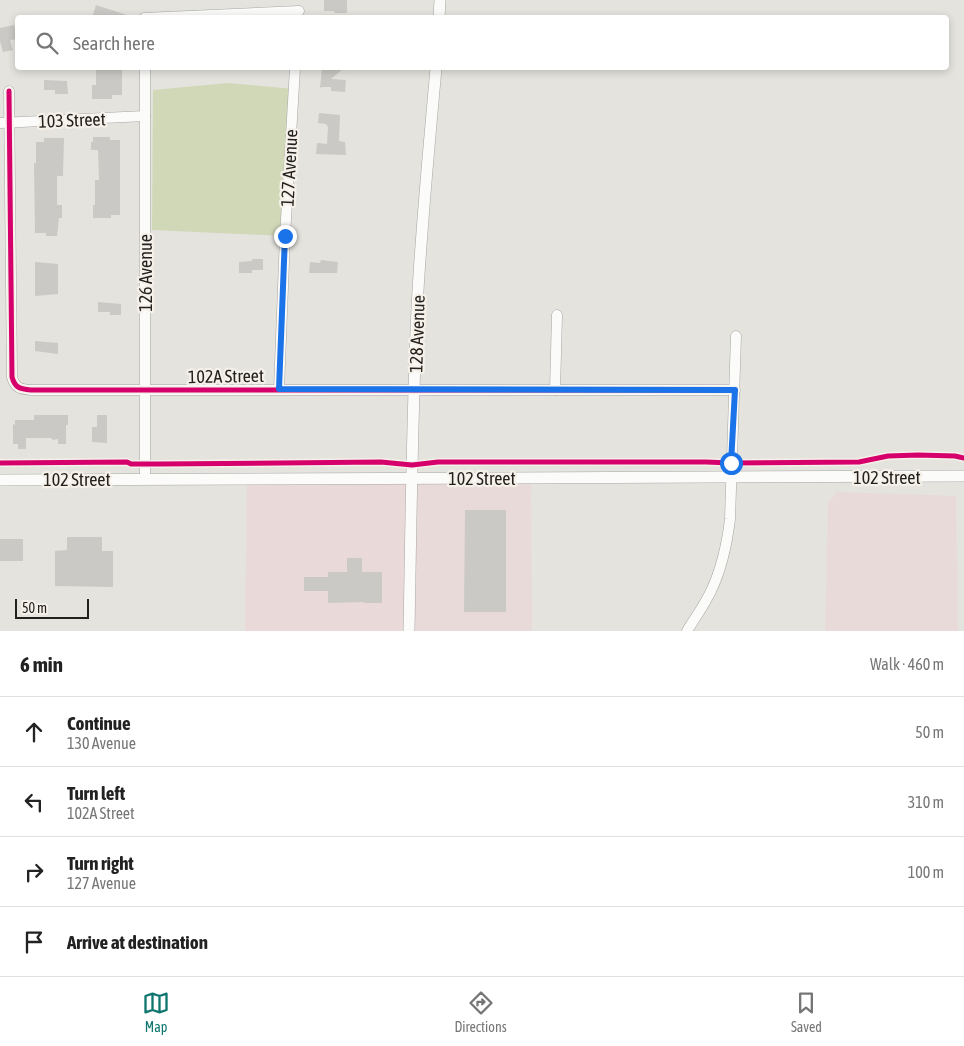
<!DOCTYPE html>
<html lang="en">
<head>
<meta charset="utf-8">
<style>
  :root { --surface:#fff; --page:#f6f6f6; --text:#222; --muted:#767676; --line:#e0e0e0; --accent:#0f766e }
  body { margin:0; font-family:"Asap Condensed",sans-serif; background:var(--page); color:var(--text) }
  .scale { position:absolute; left:15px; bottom:12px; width:74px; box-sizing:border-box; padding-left:5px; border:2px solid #23211e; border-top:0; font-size:14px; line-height:18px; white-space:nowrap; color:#23211e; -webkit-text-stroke:4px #f5f1e9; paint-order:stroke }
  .stop { position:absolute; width:15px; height:15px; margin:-11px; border:4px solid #1a73e8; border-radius:50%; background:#fff }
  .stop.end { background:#1a73e8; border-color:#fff; box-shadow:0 1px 5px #0008 }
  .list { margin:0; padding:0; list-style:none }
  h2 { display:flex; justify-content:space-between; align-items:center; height:65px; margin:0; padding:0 20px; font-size:21px }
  h2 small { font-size:16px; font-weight:400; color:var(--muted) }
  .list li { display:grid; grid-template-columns:32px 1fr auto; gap:15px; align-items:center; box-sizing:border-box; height:70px; padding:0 20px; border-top:1px solid var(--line) }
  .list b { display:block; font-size:19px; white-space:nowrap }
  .list p { margin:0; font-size:16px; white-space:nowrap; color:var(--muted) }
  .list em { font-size:16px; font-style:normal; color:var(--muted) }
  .icon { flex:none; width:28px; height:28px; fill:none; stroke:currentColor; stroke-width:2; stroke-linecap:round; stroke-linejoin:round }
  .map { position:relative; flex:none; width:964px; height:631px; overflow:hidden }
  .search { position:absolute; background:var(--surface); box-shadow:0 2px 8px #0003; left:15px; right:15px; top:15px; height:55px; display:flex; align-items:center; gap:12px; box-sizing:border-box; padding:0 18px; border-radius:5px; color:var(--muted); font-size:19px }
  .sheet { height:345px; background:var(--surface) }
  nav { display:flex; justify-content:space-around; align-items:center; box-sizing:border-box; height:70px; border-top:1px solid var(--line); background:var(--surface); font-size:14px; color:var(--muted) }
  nav a { display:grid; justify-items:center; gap:2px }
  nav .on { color:var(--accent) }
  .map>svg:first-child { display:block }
  .commercial { fill:#e9dad9 }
  .industrial { fill:#e9dada }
  .green { fill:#d1d8b8 }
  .building { fill:#cac9c5 }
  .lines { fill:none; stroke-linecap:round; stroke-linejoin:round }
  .minor-casing { stroke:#a8a6a3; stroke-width:11 }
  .tertiary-casing { stroke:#a8a6a3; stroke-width:12 }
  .minor { stroke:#fbfbfa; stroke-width:10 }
  .tertiary { stroke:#fbfbfa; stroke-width:11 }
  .cycleway-casing { stroke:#f5f1e9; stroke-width:8 }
  .cycleway { stroke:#d6006c; stroke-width:5 }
  .route { stroke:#1a73e8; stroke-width:6 }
  .labels { text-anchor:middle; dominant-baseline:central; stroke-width:4.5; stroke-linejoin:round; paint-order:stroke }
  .street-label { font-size:18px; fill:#23211e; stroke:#f5f1e9 }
</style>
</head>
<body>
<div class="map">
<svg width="964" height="631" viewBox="0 0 964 631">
  <rect width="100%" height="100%" fill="#e5e3de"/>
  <polygon class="commercial" points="411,478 409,631 245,631 247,479"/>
  <g class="industrial">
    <polygon points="411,478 531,479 532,631 409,631"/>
    <polygon points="837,492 956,496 958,631 825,631 828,502"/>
  </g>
  <polygon class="green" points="228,83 294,89 285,236 152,230 153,90"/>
  <g class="building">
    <polygon points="324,0 347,0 347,13 335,13 334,11 324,11"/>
    <polygon points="96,5 130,16 129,18 92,18"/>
    <polygon points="14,25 18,39 10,40 13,50 3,52 0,41 0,28"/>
    <polygon points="98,68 122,68 122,95 112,95 112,99 92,99 92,85 96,85 96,70 98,70"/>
    <polygon points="322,68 344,68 331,79 346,80 345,92 331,91 331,87 322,87 320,88"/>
    <polygon points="44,80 67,81 68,94 55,94 55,90 44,90"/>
    <polygon points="319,113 340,115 339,141 345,142 346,155 316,154 317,143 327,144 328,127 326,124 318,123"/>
    <polygon points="93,137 110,137 110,140 120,140 120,215 111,215 111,218 93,218 93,205 95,205 95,180 99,180 98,150 91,150 91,142 93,142"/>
    <polygon points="44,138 64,138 63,176 57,176 57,205 62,205 62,218 59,218 57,236 46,236 46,233 35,233 34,163 36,163 36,142 44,142"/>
    <polygon points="252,259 263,259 263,270 252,270 252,273 239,273 239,262 252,261"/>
    <polygon points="321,260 338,262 337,273 309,273 310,262 320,263"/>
    <polygon points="35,262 58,264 58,294 35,296"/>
    <polygon points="98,302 121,304 121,315 110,315 110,312 98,312"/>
    <polygon points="35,341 58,343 58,354 35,351"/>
    <polygon points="34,415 68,415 68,425 66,425 66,444 58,444 58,439 52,440 52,438 26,438 26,449 18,449 18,444 13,444 13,424 15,425 15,420 34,420"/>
    <polygon points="97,415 107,415 107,443 92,442 92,427 97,427"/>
    <polygon points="465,510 506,510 506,612 464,612"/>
    <polygon points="67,537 102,537 102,551 113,551 113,587 55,586 55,551 67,550"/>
    <rect x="0" y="539" width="23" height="22"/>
    <polygon points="347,558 362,558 362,572 382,572 382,603 364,603 364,602 328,603 328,591 304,591 304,577 328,577 328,572 347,572"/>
  </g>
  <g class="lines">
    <g class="minor-casing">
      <g id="minor">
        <polyline points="144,18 299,11"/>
        <polyline points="145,68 145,479"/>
        <path d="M 9,91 L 12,377 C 15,388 20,389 31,390 L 735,390"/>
        <polyline points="0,123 145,116"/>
        <polyline points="279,389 285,236 295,68"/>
        <polyline points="555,390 557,315"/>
        <path d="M 687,631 C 695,618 705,604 711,591 C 722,568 727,544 730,519 L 736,336"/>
      </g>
    </g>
    <g class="tertiary-casing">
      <g id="tertiary">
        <polyline points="439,18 440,0"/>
        <polyline points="0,480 964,476"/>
        <path d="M 409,631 C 411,524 412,416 417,309 C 421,228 429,148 436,68"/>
      </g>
    </g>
    <use href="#minor" class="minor"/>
    <use href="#tertiary" class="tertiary"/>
    <g class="cycleway-casing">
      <g id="cycleway">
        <path d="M 9,91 L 12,377 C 15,388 20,389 31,390 L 735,390"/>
        <polyline points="0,463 127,462 131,464 159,464 381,462 412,465 438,462 706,462 731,463 859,462 888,456 918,455 955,456 964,458"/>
      </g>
    </g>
    <use href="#cycleway" class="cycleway"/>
  </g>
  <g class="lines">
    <polyline class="route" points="285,236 279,389 735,390 731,463"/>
  </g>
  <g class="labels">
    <g class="street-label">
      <text transform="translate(72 120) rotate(-2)">103 Street</text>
      <text transform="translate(289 168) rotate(-87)">127 Avenue</text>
      <text transform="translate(145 273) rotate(-90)">126 Avenue</text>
      <text transform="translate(417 334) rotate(-88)">128 Avenue</text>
      <text transform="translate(226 376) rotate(-1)">102A Street</text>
      <text x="887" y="477">102 Street</text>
      <text x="482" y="478">102 Street</text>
      <text x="77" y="479">102 Street</text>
    </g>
  </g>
</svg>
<div class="scale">50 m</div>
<div class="stop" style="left:731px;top:463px"></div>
<div class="stop end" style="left:285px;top:236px"></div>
<div class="search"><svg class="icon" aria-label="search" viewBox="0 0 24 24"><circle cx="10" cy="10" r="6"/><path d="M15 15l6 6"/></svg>Search here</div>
</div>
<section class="sheet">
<h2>6 min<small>Walk · 460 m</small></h2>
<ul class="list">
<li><svg class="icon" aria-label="ahead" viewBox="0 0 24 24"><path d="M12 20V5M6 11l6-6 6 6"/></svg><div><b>Continue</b><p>130 Avenue</p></div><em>50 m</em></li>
<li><svg class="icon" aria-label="left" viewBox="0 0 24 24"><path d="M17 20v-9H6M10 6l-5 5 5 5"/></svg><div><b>Turn left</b><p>102A Street</p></div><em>310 m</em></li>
<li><svg class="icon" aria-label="right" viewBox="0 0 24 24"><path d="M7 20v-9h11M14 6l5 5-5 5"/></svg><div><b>Turn right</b><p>127 Avenue</p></div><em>100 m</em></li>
<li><svg class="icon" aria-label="arrive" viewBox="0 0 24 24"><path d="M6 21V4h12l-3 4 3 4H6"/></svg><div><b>Arrive at destination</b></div></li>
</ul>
</section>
<nav>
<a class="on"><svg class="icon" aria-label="map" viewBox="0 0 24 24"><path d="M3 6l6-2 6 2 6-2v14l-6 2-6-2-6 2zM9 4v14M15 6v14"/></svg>Map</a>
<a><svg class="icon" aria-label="directions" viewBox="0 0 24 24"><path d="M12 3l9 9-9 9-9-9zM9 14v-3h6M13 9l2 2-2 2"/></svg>Directions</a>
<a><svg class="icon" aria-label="saved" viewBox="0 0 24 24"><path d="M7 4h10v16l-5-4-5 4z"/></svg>Saved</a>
</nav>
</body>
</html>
